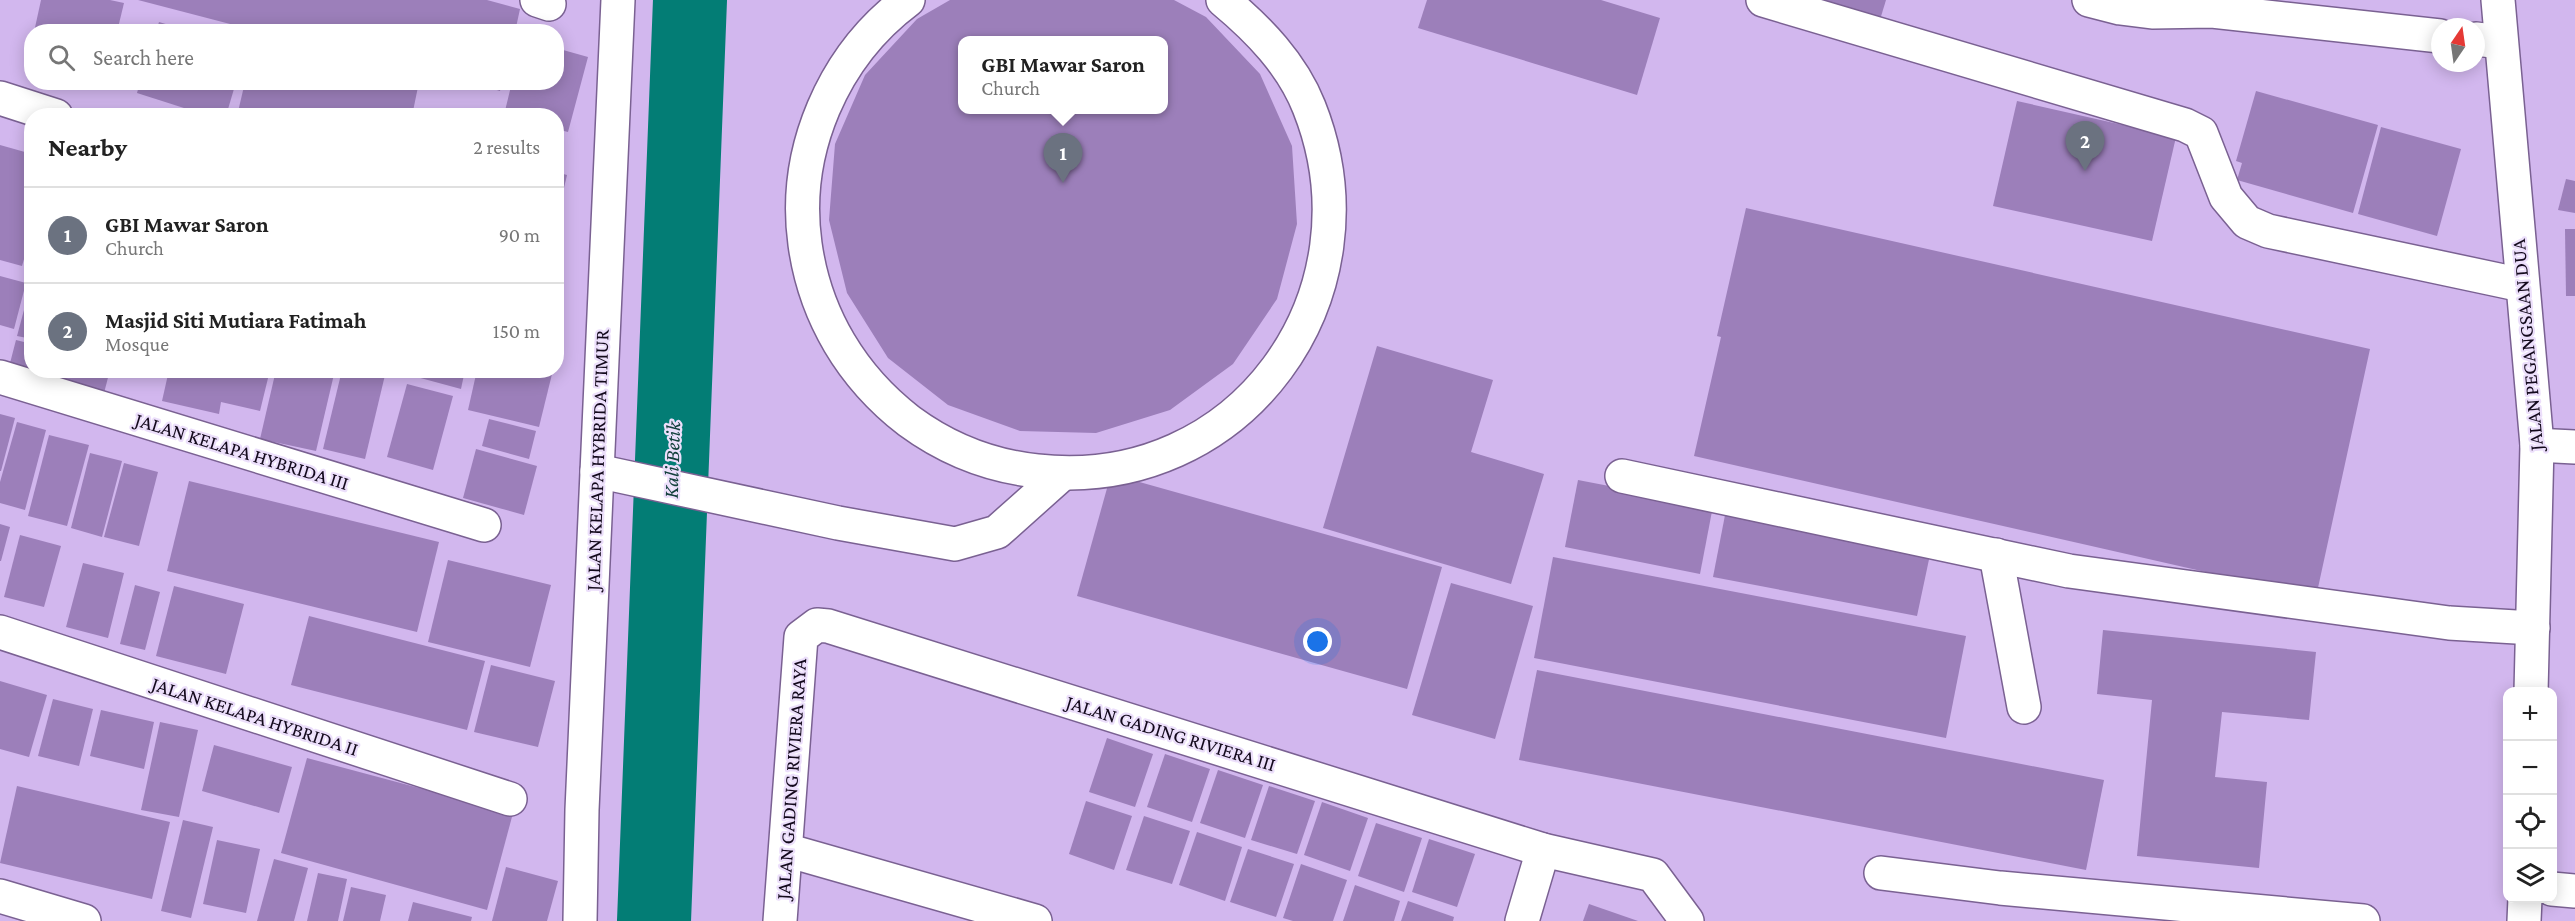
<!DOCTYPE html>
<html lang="en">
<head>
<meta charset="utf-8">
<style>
  :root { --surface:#fff; --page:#f6f6f6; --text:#222; --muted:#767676; --line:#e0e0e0; --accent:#111827 }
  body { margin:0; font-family:"Crimson Pro",serif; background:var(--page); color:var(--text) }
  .controls { position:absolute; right:18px; bottom:18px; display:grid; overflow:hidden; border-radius:12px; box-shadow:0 3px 15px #0003 }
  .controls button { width:54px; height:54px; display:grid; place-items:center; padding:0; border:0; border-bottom:2px solid var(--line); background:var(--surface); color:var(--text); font:30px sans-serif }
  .compass { position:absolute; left:2431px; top:18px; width:54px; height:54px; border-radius:50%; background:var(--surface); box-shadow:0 3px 15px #0003; rotate:13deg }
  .you { position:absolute; left:1318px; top:642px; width:21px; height:21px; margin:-15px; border:4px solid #fff; border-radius:50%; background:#1a73e8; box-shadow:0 0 0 9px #1a73e833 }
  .badge { display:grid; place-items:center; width:39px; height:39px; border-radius:50%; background:var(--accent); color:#fff; font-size:20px; font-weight:700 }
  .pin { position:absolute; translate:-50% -50px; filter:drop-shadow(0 2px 3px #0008) }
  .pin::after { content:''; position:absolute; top:32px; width:21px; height:18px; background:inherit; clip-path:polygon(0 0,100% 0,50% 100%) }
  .popup { position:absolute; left:958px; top:36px; width:210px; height:78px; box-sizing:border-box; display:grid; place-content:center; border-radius:12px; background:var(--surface); filter:drop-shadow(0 2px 4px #0005); font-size:20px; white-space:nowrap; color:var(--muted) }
  .popup b { font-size:22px; color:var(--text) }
  .popup::after { content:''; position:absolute; left:50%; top:100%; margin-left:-12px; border:12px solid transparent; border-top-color:var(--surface) }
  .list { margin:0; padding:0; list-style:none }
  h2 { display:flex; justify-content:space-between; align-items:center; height:78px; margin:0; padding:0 24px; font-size:26px }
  h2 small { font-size:20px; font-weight:400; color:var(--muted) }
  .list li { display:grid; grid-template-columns:39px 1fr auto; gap:18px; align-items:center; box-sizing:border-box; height:96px; padding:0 24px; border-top:2px solid var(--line) }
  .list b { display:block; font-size:22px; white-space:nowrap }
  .list p { margin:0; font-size:20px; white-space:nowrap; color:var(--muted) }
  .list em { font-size:20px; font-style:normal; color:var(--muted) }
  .icon { flex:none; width:33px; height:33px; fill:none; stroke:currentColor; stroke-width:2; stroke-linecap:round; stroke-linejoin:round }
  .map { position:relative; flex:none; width:2575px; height:921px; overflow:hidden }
  .search { position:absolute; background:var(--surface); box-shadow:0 3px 15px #0003; left:24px; top:24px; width:540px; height:66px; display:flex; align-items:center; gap:15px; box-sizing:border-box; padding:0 21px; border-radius:24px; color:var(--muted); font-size:22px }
  .panel { position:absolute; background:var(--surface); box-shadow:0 3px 15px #0003; left:24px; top:108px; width:540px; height:270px; border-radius:24px }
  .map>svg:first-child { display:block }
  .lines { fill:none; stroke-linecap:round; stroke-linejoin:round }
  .river { stroke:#037d75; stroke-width:74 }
  .building { fill:#9c7fba; fill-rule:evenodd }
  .minor-casing { stroke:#7a6192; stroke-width:36 }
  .major-casing { stroke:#7a6192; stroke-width:36 }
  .minor { stroke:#fff; stroke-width:33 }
  .major { stroke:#fff; stroke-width:33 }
  .labels { text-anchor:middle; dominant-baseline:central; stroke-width:4.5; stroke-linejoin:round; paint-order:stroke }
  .street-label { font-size:20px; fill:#13091c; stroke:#ecdffb }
  .water-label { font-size:21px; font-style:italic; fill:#13403c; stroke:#ecdffb }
</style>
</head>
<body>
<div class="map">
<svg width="2575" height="921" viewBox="0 0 2575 921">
  <rect width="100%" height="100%" fill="#d2b7ee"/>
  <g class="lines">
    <polyline class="river" points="654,921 690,0"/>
  </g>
  <g class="building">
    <polygon points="41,0 110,0 124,3 117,32 34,32"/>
    <polygon points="138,0 487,0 520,9 515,32 261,32"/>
    <path d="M 950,0 L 1174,0 L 1206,17 L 1260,74 L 1292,146 L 1297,224 L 1277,299 L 1233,364 L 1170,410 L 1096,433 L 1020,431 L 948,405 L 888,358 L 847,293 L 829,220 L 835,144 L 865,75 L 917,19 ZM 962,40 L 1164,40 L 1164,110 L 962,110 Z"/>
    <polygon points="1427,0 1601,0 1660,18 1637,95 1418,28"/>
    <polygon points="1808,0 1886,0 1879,23"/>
    <polygon points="159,22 189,31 189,32 156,32"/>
    <polygon points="31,43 32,43 32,69 25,67"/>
    <polygon points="556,48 588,57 568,132 556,129 556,116 504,115 512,82 556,82"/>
    <polygon points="140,82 236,82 226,116 209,116 137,93"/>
    <polygon points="245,82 419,82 412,116 237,116"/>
    <polygon points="471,82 502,82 500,91"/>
    <polygon points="2256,91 2378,125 2353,213 2237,180 2242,163 2236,161"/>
    <polygon points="2017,101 2176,137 2152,241 1993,206"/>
    <polygon points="2381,127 2461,149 2437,236 2358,214"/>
    <polygon points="556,140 563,142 557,160 556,160"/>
    <polygon points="0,145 32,154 32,232 22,266 0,260"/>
    <polygon points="556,172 567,175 561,201 556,200"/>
    <polygon points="2566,179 2575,181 2575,213 2558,210"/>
    <polygon points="1746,208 2370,349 2316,597 1694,456 1721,337 1717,336"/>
    <polygon points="2565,229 2575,229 2575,296 2566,296"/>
    <polygon points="0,276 26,283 14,329 0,325"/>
    <polygon points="31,284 32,284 32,339 17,336"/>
    <polygon points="16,340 32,344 32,370 45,370 43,377 9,367"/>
    <polygon points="1377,346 1493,380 1471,452 1544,474 1511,584 1323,528"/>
    <polygon points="53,370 110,370 104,393 50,378"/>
    <polygon points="127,370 150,370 149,377"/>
    <polygon points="169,370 270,370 260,411 221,402 219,414 162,401"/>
    <polygon points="276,370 335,370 316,451 260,439"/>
    <polygon points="342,370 365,370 385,375 365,459 323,449"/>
    <polygon points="391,370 465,370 461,389"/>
    <polygon points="477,370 553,370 539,427 468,410"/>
    <polygon points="407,384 453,396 433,470 387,457"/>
    <polygon points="0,414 15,418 1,471 0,471"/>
    <polygon points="489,419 536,431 529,459 482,446"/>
    <polygon points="17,422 46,430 25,510 0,503 0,482"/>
    <polygon points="49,435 89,445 67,526 28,516"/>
    <polygon points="476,449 537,466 524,515 463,498"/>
    <polygon points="90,453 122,461 102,537 71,528"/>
    <polygon points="124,463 158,472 139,546 104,537"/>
    <polygon points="1111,474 1442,567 1407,689 1077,596"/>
    <polygon points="1578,480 1713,506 1700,574 1565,547"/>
    <polygon points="189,481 439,542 417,632 167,571"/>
    <polygon points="1726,510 1931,550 1917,616 1713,577"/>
    <polygon points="0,524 10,527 1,561 0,561"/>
    <polygon points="20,535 61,546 44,607 4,597"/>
    <polygon points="1553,557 1966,636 1946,738 1534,658"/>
    <polygon points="448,560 551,585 530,667 428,642"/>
    <polygon points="83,563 124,573 108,638 66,627"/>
    <polygon points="1451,583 1533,606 1495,739 1412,715"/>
    <polygon points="135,585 160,592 145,650 120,644"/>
    <polygon points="174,586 244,604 226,674 156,656"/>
    <polygon points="309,616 485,661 467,730 291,685"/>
    <polygon points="2103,630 2316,652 2309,720 2222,712 2215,777 2267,782 2259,868 2137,856 2152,700 2097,694"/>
    <polygon points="491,665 555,681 538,747 474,732"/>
    <polygon points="1537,670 2104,780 2086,870 1519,760"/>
    <polygon points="0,681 47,695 29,757 0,749"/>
    <polygon points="53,699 93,709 79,766 38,756"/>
    <polygon points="101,710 154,722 144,769 90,756"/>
    <polygon points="160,722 198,730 179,817 141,810"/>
    <polygon points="1107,738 1153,754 1135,807 1089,792"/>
    <polygon points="214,745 292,767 279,813 202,791"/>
    <polygon points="1165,754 1210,769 1192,822 1147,807"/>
    <polygon points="307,758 513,813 487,910 281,853"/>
    <polygon points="1218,770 1263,785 1245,838 1200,823"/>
    <polygon points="17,786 170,822 152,899 0,863"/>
    <polygon points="1269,786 1315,801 1297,854 1251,840"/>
    <polygon points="1086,801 1132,816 1114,870 1069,854"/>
    <polygon points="1322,802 1368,818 1350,871 1304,855"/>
    <polygon points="1144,816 1190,831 1172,884 1126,870"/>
    <polygon points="183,820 213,827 191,918 161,911"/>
    <polygon points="1376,823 1422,838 1404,892 1358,876"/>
    <polygon points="1197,832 1242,847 1225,901 1179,885"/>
    <polygon points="1429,839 1475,854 1457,907 1412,892"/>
    <polygon points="217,840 260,849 246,913 203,904"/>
    <polygon points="1248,849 1294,864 1276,917 1230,902"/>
    <polygon points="274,859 308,868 294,921 257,921"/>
    <polygon points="1301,864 1347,880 1333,921 1293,921 1283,918"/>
    <polygon points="506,867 558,881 547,921 492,921"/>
    <polygon points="318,873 347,879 338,921 307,921"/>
    <polygon points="1355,885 1400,901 1394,921 1343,921"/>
    <polygon points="351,887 386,895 380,921 343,921"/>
    <polygon points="1408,901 1454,917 1453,921 1401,921"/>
    <polygon points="413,902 472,917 471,921 408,921"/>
    <polygon points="1589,904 1638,921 1583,921"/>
  </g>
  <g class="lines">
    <g class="minor-casing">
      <g id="minor">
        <polyline points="537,0 549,4"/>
        <path d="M 908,0 C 833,56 792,151 805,244 C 815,316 852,377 909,421 C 947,449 990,466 1037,471 C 1240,494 1384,295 1309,107 C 1292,64 1259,30 1223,0"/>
        <polyline points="1763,0 2185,125 2201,133 2226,197 2247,222 2268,231 2522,285"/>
        <polyline points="2089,0 2120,8 2152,12 2212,11 2440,36"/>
        <polyline points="2476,39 2501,42"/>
        <polyline points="0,98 56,116"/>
        <polyline points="0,377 484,525"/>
        <polyline points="2537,445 2575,447"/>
        <polyline points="597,471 838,523 955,544 997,532 1062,474"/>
        <polyline points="1622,476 2069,571 2449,623 2533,628"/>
        <polyline points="1996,555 2024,707"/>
        <polyline points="0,632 510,799"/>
        <polyline points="786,850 1035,921"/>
        <polyline points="1881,873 2000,888 2363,921"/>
        <polyline points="2552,889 2575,891"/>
        <polyline points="0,896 84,921"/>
        <polyline points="580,921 582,810 618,0"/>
        <polyline points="780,921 801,637 817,625 828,626 1543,850 1653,875 1687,921"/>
        <polyline points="1522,921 1543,850"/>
      </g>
    </g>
    <g class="major-casing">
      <g id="major">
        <polyline points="2498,0 2537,445 2531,692"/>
        <polyline points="2524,921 2525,898"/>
      </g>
    </g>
    <use href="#minor" class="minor"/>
    <use href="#major" class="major"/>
  </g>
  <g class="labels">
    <g class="street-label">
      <text transform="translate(2527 345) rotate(-95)">JALAN PEGANGSAAN DUA</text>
      <text transform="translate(242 451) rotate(17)">JALAN KELAPA HYBRIDA III</text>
      <text transform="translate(597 460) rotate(-88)">JALAN KELAPA HYBRIDA TIMUR</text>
      <text transform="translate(255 716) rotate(18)">JALAN KELAPA HYBRIDA II</text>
      <text transform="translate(1171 733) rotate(17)">JALAN GADING RIVIERA III</text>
      <text transform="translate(791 779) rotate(-86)">JALAN GADING RIVIERA RAYA</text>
    </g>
    <g class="water-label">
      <text transform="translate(672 460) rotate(-88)">Kali Betik</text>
    </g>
  </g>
</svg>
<div class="controls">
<button>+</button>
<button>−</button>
<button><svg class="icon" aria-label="locate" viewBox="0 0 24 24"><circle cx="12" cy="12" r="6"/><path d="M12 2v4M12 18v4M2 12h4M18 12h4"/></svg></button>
<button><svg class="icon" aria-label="layers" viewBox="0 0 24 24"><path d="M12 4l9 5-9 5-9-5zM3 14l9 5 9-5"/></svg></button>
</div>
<svg class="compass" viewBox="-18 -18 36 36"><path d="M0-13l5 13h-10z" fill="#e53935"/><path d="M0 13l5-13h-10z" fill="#767676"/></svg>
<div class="you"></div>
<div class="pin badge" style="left:1063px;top:183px;background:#6b7280">1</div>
<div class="popup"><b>GBI Mawar Saron</b>Church</div>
<div class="pin badge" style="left:2085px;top:171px;background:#6b7280">2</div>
<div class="search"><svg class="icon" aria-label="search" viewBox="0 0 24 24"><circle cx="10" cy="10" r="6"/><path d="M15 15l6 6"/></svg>Search here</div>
<section class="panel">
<h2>Nearby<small>2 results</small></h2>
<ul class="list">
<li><span class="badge" style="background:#6b7280">1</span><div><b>GBI Mawar Saron</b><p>Church</p></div><em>90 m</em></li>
<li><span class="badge" style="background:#6b7280">2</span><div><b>Masjid Siti Mutiara Fatimah</b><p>Mosque</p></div><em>150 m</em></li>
</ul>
</section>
</div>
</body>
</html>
